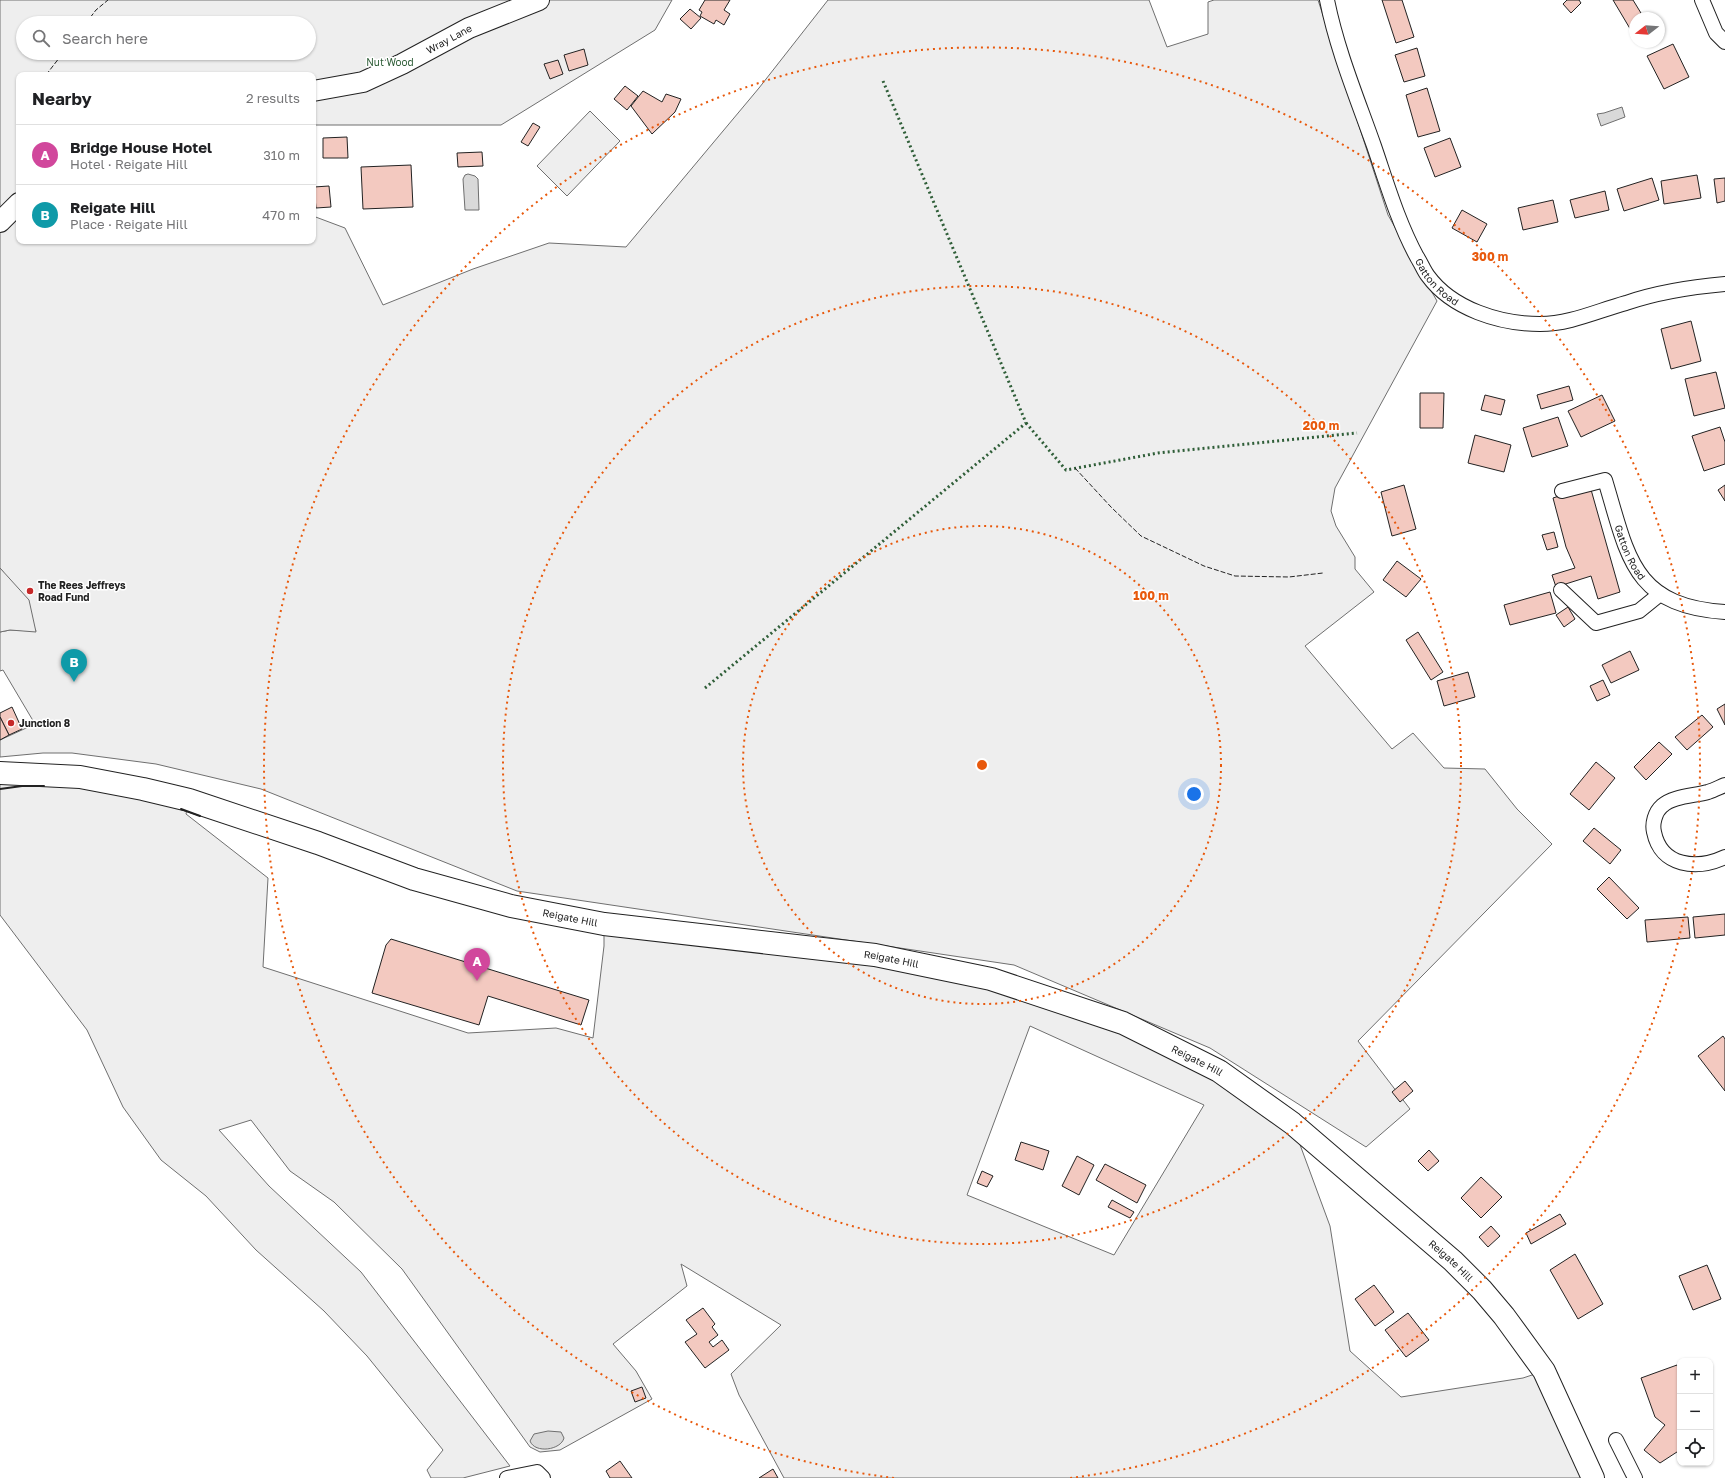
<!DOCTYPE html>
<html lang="en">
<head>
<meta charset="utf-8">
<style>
  :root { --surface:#fff; --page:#f2f2f2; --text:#202124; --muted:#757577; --line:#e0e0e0; --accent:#c62828 }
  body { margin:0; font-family:"Golos Text",sans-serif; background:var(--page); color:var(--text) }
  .controls { position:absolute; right:12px; bottom:12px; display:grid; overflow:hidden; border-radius:8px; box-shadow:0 1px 3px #0004 }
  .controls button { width:36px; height:36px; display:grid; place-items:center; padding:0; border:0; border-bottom:1px solid var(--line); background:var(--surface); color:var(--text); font:20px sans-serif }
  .compass { position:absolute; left:1629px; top:12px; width:36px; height:36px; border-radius:50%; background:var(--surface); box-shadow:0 1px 3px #0004; rotate:253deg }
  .you { position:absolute; left:1194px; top:794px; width:14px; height:14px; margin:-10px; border:3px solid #fff; border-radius:50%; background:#1a73e8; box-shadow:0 0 0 6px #1a73e833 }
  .badge { display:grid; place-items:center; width:26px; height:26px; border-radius:50%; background:var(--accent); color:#fff; font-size:13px; font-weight:700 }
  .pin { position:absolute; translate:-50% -33px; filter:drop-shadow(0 1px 2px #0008) }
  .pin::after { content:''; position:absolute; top:21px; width:14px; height:12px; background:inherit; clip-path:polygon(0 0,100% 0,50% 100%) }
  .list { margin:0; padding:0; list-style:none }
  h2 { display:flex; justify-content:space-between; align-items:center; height:52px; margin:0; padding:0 16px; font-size:17px }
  h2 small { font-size:13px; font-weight:400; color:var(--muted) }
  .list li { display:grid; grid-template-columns:26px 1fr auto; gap:12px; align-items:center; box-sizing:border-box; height:60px; padding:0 16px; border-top:1px solid var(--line) }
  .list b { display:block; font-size:15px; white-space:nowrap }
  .list p { margin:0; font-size:13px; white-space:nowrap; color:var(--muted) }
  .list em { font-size:13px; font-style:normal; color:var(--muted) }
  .icon { flex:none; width:22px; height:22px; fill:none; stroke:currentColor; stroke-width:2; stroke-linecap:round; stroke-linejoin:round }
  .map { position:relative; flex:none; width:1725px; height:1478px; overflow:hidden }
  .search { position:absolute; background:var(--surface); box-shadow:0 1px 3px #0004; left:16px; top:16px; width:300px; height:44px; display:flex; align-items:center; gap:10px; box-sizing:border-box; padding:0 14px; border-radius:22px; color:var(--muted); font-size:15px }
  .panel { position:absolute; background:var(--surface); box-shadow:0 1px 3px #0004; left:16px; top:72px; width:300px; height:172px; border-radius:8px }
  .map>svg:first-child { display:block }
  .green { fill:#eee; stroke:#6f6f6f; fill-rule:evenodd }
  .parking { fill:#ededed; stroke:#6f6f6f }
  .water { fill:#d9d9d9; stroke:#6f6f6f }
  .building { fill:#f3c9c0; stroke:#222 }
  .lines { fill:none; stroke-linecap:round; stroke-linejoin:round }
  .street-casing { stroke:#222; stroke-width:16 }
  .secondary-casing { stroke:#222; stroke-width:22 }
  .primary-casing { stroke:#222; stroke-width:24 }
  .street { stroke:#fff; stroke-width:14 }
  .secondary { stroke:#fff; stroke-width:20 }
  .primary { stroke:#fff; stroke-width:22 }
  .hedge { stroke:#2f5e38; stroke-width:3; stroke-dasharray:2 3; stroke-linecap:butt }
  .fence { stroke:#222; stroke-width:1; stroke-dasharray:5 2; stroke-linecap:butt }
  .wall { stroke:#222; stroke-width:2 }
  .ring { fill:none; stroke:#e8590c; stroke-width:2; stroke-dasharray:2 4 }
  .poi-dot { fill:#c62828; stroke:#fff; stroke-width:1.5 }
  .labels { text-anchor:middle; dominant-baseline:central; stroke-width:3; stroke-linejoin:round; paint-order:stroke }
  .street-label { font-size:10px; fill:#222; stroke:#fff }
  .park-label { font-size:10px; fill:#2f5e38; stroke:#fff }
  .poi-label { font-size:10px; font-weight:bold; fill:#222; stroke:#fff; text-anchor:start }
  .centre { fill:#e8590c; stroke:#fff; stroke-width:2 }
  .ring-label { font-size:12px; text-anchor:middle; font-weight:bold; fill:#e8590c; stroke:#fff; stroke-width:3; stroke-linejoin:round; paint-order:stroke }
</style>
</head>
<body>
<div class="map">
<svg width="1725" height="1478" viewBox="0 0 1725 1478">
  <rect width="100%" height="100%" fill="#fff"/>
  <g class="green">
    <path d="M 0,0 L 672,0 L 655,30 L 501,125 L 313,125 L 313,75 L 19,75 L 19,241 L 313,241 L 313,216 L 345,228 L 383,305 L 473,269 L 549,243 L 626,247 L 759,88 L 828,0 L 1149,0 L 1167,47 L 1208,34 L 1208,2 L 1214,0 L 1318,0 L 1388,215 L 1437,301 L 1335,488 L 1331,511 L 1336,526 L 1355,557 L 1355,569 L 1374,592 L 1305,646 L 1392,749 L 1413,733 L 1444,768 L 1485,769 L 1517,809 L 1552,844 L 1358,1041 L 1410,1109 L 1366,1147 L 1210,1048 L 1014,965 L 517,891 L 261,789 L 156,764 L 72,753 L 43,753 L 0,757 L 0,740 L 35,724 L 3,670 L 0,671 L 0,632 L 10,630 L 36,631 L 2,570 L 0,568 ZM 23,23 L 309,23 L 309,53 L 23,53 Z"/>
    <polygon points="590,111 620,141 567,196 537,166"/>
    <path d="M 0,775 L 189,800 L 186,814 L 268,878 L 263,967 L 468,1033 L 556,1028 L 593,1038 L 604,946 L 604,924 L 875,955 L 1123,1023 L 1292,1123 L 1330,1226 L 1350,1351 L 1401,1397 L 1523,1378 L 1544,1371 L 1586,1478 L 784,1478 L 739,1395 L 731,1374 L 781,1325 L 681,1264 L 687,1286 L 613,1344 L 636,1371 L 652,1399 L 560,1450 L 540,1452 L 530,1447 L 402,1269 L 334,1202 L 290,1171 L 251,1120 L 219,1130 L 269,1186 L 361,1272 L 510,1466 L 463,1478 L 431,1478 L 427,1470 L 443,1450 L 367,1356 L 324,1311 L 256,1250 L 206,1196 L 161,1160 L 123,1107 L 87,1030 L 0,915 ZM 1030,1026 L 1204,1105 L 1114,1255 L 967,1195 Z"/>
  </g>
  <polygon class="parking" points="0,568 29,600 36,632 10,630 0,632"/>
  <g class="water">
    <polygon points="1622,107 1625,117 1601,126 1597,114 1604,113"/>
    <polygon points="468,174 475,176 478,179 479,210 465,210 463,179 465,175"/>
    <path d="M 548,1431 L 561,1432 L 564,1438 C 561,1450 535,1454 530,1441 L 534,1434 Z"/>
  </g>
  <g class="building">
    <polygon points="705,0 730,0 724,10 730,14 724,25 716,20 714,24 700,16 702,12 699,10"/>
    <polygon points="1382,0 1402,0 1414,37 1396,43"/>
    <polygon points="1567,0 1579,0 1581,3 1571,13 1563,4"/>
    <polygon points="1613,0 1633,0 1644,18 1635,18 1635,30 1632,32"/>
    <polygon points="690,9 701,18 691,29 680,19"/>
    <polygon points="1673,44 1689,77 1664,89 1647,56"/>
    <polygon points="1417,48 1425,76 1404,82 1395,55"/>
    <polygon points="584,49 588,65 569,71 564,55"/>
    <polygon points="558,60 563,74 550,79 544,64"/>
    <polygon points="625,86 638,96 627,110 614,99"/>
    <polygon points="1427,88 1440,131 1418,137 1406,95"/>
    <polygon points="643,91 662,102 666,94 681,99 675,112 652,134 631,106"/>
    <polygon points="533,123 540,127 528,146 521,142"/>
    <polygon points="347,137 348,158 323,158 323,138"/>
    <polygon points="1450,138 1461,167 1435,177 1424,148"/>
    <polygon points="482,152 483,166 458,167 457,153"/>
    <polygon points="411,165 413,207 363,209 361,167"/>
    <polygon points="1697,175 1701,198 1664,204 1661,181"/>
    <polygon points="1652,178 1659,200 1624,211 1617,189"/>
    <polygon points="1725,178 1725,201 1717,203 1714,179"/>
    <polygon points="329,186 331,207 316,208 314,187"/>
    <polygon points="1605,191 1609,210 1575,218 1570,200"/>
    <polygon points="1553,200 1558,222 1523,230 1518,208"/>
    <polygon points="1462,210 1487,224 1477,242 1452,228"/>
    <polygon points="1691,321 1701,361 1671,369 1661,329"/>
    <polygon points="1716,372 1725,408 1694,416 1685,379"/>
    <polygon points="1569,386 1573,400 1541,409 1537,395"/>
    <polygon points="1420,393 1444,393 1443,428 1420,428"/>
    <polygon points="1485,395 1505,400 1501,415 1481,410"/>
    <polygon points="1602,395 1615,421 1581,437 1568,411"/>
    <polygon points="1558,417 1568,446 1532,457 1523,428"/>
    <polygon points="1720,427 1725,442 1725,464 1704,471 1692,436"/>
    <polygon points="1475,435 1511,445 1504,472 1468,463"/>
    <polygon points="1404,485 1416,529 1392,536 1381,492"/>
    <polygon points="1725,485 1725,501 1718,490"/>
    <polygon points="1590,486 1620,592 1598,599 1591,576 1556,587 1552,575 1575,568 1566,547 1553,498"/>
    <polygon points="1554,532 1558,547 1547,550 1542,535"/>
    <polygon points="1397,561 1421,579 1406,597 1383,580"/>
    <polygon points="1550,592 1556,613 1510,625 1504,605"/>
    <polygon points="1568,607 1575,619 1564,627 1556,615"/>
    <polygon points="1418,632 1443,672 1431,680 1406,640"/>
    <polygon points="1630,651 1639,670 1611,683 1602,665"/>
    <polygon points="1468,672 1475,697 1444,706 1437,681"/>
    <polygon points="1603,680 1610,695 1597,701 1590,686"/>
    <polygon points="1725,704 1725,725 1717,709"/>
    <polygon points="12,707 22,729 9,735 0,717 0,713"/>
    <polygon points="1702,715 1713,727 1687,750 1675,737"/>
    <polygon points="0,717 9,735 0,740"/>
    <polygon points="1659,742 1672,754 1646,780 1634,767"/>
    <polygon points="1596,762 1615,778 1589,810 1570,794"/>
    <polygon points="1594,828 1621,850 1610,864 1583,841"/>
    <polygon points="1609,877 1639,908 1627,919 1597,889"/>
    <polygon points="1725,914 1725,935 1695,938 1693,917"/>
    <polygon points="1688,917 1690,938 1647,942 1645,920"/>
    <polygon points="391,939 589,1000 581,1025 488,996 479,1025 372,993 386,945"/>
    <polygon points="1723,1036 1725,1039 1725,1091 1698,1056"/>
    <polygon points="1405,1081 1413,1091 1400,1102 1392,1092"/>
    <polygon points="1021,1142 1049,1151 1043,1170 1015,1160"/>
    <polygon points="1429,1150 1439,1161 1428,1171 1418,1161"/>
    <polygon points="1077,1156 1094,1165 1079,1195 1062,1186"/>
    <polygon points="1105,1164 1146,1185 1137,1203 1096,1180"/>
    <polygon points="982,1171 993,1176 987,1187 977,1183"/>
    <polygon points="1481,1177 1502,1197 1481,1218 1461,1198"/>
    <polygon points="1112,1200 1134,1212 1130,1218 1108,1207"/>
    <polygon points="1560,1214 1566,1224 1531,1244 1526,1233"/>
    <polygon points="1491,1226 1500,1236 1488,1247 1479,1237"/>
    <polygon points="1575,1254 1603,1304 1578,1319 1550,1270"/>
    <polygon points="1707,1265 1721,1299 1693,1310 1679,1276"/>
    <polygon points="1374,1285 1394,1312 1375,1326 1355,1299"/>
    <polygon points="703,1308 715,1324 712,1327 718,1335 709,1342 713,1347 722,1340 729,1350 705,1368 685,1342 697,1334 686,1320"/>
    <polygon points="1408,1313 1429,1340 1406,1357 1385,1330"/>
    <polygon points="1677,1365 1680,1375 1680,1450 1660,1463 1644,1450 1665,1425 1655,1417 1641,1378"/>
    <polygon points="642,1387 646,1398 635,1402 631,1391"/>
    <polygon points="620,1461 632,1478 610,1478 606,1471"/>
    <polygon points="773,1469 778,1478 759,1478"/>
  </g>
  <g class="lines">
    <g class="street-casing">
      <g id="street">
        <path id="s1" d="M 1327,0 C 1337,50 1357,98 1374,146 C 1387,184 1398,222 1417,257 C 1421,263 1424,271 1428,276 C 1452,309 1500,324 1540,324 C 1570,324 1597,311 1626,303 C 1658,292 1691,287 1725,284"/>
        <polyline points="1702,0 1716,33 1725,42"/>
        <path id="s2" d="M 1562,491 L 1605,480 C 1628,556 1632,606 1725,612"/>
        <polyline points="1561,590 1596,623 1639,611 1660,594"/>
        <path d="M 1725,785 C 1720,787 1714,790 1708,792 C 1694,796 1673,796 1662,806 C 1655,812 1652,824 1654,832 C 1661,867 1697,870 1725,857"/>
        <polyline points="1616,1440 1635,1478"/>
        <polyline points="507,1478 537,1472 543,1478"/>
      </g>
    </g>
    <g class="secondary-casing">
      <g id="secondary">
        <path id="s3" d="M 313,91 L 363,82 L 402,64 L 469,28 L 539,0"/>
        <polyline points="0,222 19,203"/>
      </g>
    </g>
    <g class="primary-casing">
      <g id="primary">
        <path id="s4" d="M 0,773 L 80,777 L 143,789 L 189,800 L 318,843 L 414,879 L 511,906 L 604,924 L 875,955 L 991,979 L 1123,1023 L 1219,1071 L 1292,1123 L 1453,1261 L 1482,1290 L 1504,1316 L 1544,1371 L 1593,1478"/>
      </g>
    </g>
    <use href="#street" class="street"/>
    <use href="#secondary" class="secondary"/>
    <use href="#primary" class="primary"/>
    <g class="hedge">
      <polyline points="1026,423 1066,470 1158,453 1357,433"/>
      <polyline points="705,688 1026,423 883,81"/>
    </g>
    <g class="fence">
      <polyline points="86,23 96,10 108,0"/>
      <polyline points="46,75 63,53"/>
      <polyline points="1075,468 1111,507 1141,536 1204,566 1235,576 1289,577 1323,573"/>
    </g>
    <g class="wall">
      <polyline points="0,789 22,786 44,786"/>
      <polyline points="181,809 200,816"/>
    </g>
  </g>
  <g class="ring">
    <circle cx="982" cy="765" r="239"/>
    <circle cx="982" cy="765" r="479"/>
    <path d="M894 1478A718 718 0 1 1 1070 1478"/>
  </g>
  <g class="poi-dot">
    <circle cx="30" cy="591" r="4"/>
    <circle cx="11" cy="723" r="4"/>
  </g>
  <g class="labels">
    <g class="street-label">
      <text stroke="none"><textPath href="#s3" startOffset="147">Wray Lane</textPath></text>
      <text stroke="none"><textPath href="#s1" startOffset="305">Gatton Road</textPath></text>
      <text stroke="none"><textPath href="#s2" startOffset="121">Gatton Road</textPath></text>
      <text stroke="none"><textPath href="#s4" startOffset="591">Reigate Hill</textPath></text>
      <text stroke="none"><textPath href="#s4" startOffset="915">Reigate Hill</textPath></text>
      <text stroke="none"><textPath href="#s4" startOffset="1239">Reigate Hill</textPath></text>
      <text stroke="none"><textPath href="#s4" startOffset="1563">Reigate Hill</textPath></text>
    </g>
    <g class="park-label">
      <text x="390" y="62">Nut Wood</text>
    </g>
    <g class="poi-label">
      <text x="38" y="585">The Rees Jeffreys<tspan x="38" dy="12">Road Fund</tspan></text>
      <text x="19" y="723">Junction 8</text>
    </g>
  </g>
  <circle cx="982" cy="765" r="6" class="centre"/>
  <g class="ring-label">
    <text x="1490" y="261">300 m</text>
    <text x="1321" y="430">200 m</text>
    <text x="1151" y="600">100 m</text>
  </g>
</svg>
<div class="controls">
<button>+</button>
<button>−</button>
<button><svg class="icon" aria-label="locate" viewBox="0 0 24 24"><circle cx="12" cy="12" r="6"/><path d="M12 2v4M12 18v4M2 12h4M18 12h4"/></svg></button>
</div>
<svg class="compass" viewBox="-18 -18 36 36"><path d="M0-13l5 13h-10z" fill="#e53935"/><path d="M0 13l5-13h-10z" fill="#757577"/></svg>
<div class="you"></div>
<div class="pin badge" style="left:477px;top:981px;background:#d1479c">A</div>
<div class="pin badge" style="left:74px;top:682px;background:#0f9aa8">B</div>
<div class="search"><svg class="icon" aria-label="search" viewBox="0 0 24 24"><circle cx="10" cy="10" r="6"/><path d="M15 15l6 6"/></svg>Search here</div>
<section class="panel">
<h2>Nearby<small>2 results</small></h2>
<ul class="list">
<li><span class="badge" style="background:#d1479c">A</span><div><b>Bridge House Hotel</b><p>Hotel · Reigate Hill</p></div><em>310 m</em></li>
<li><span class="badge" style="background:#0f9aa8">B</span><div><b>Reigate Hill</b><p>Place · Reigate Hill</p></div><em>470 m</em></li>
</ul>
</section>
</div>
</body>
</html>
